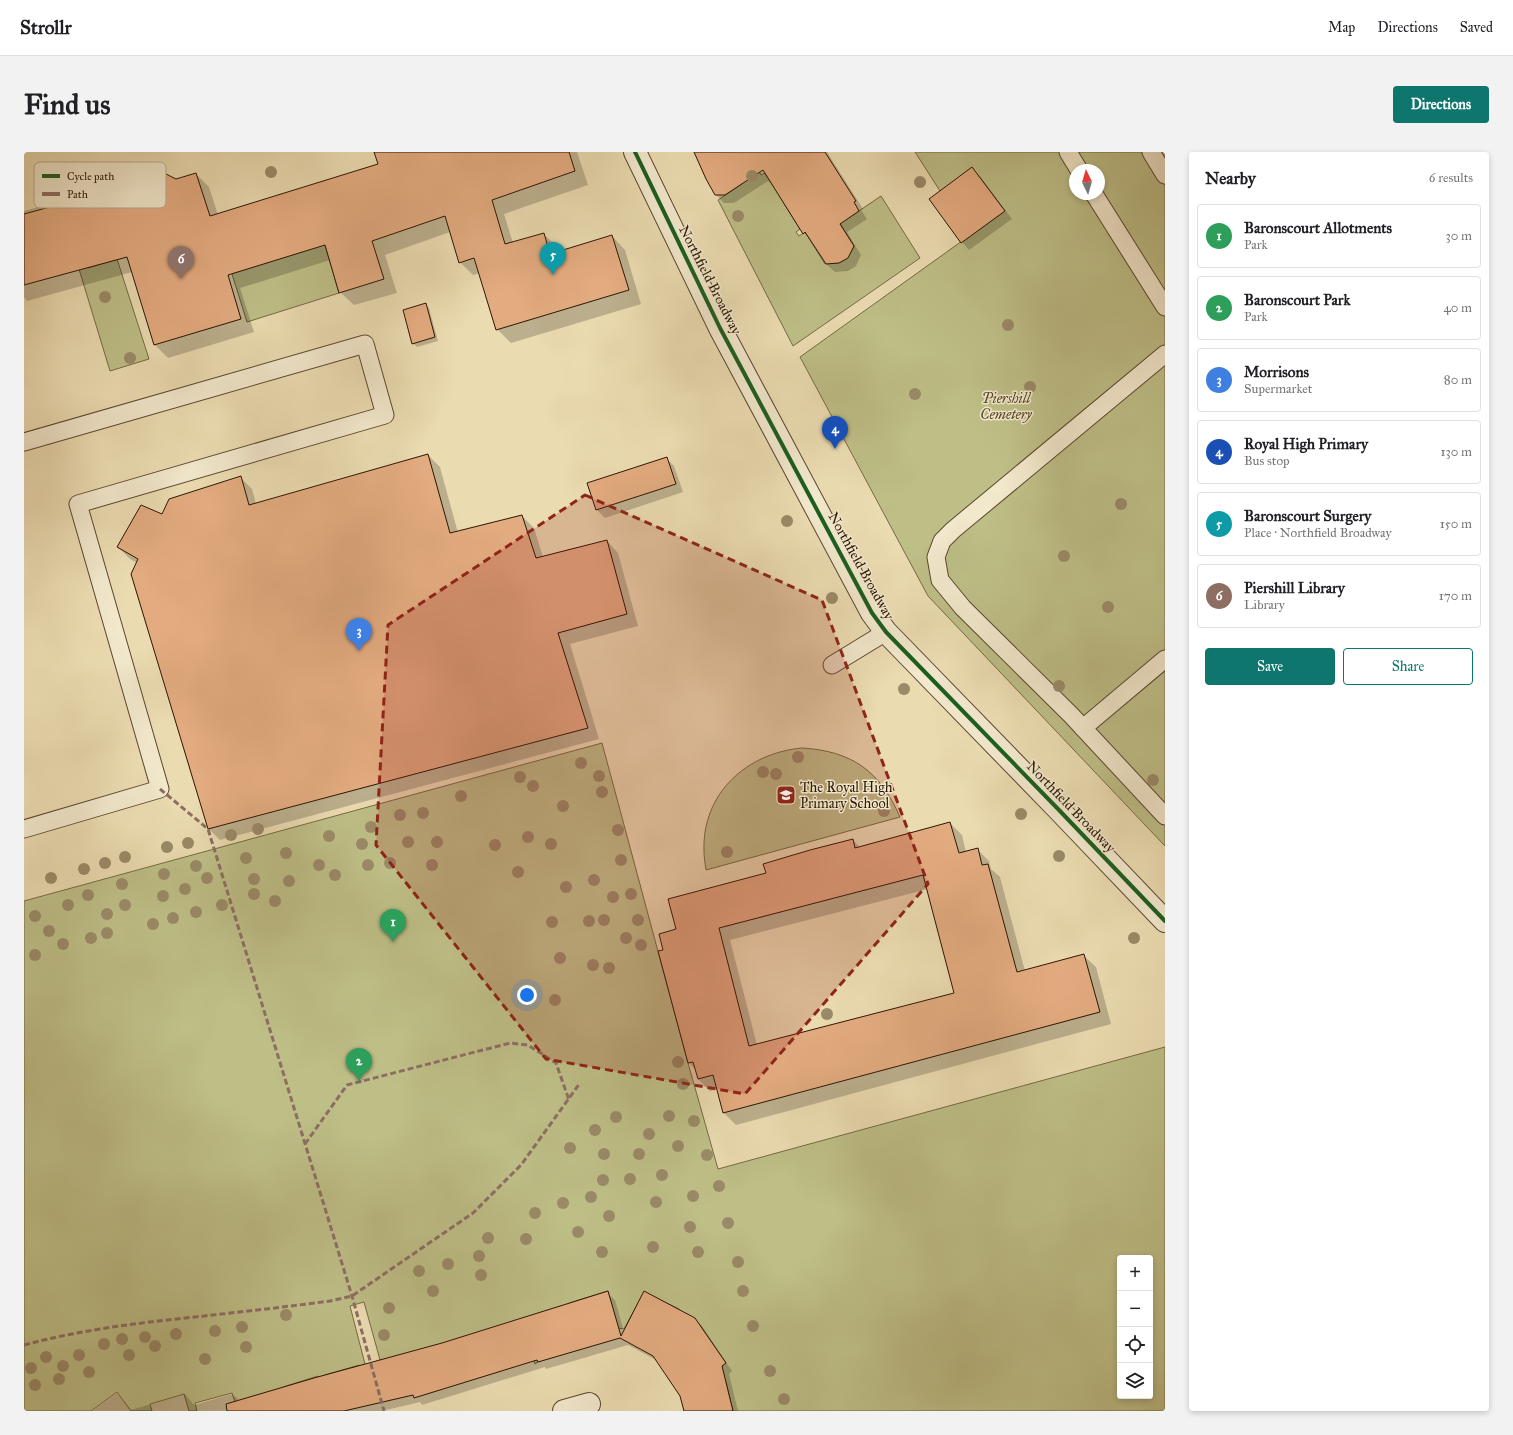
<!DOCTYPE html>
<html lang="en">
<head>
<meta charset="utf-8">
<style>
  :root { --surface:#fff; --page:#f2f2f2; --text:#202124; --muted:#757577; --line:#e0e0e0; --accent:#0f766e }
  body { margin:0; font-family:"IM FELL Great Primer",serif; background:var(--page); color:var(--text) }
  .controls { position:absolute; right:12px; bottom:12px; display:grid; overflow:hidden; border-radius:4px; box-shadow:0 2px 6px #0003 }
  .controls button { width:36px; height:36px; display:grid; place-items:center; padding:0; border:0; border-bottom:1px solid var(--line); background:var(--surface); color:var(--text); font:20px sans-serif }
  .compass { position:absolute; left:1045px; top:12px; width:36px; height:36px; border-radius:50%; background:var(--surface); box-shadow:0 2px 6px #0003; rotate:355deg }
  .you { position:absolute; left:503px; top:843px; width:14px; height:14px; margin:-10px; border:3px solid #fff; border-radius:50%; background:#1a73e8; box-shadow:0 0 0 6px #1a73e833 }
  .badge { display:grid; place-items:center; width:26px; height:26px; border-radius:50%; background:var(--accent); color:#fff; font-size:13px; font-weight:700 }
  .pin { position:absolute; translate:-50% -33px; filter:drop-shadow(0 1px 2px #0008) }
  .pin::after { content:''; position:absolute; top:21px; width:14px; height:12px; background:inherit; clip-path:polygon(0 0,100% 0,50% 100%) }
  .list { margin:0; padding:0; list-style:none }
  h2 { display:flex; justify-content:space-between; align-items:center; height:52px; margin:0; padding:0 16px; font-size:17px }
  h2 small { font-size:13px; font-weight:400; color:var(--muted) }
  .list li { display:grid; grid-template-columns:26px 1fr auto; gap:12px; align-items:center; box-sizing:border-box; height:64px; margin:0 8px 8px; padding:0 8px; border:1px solid var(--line); border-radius:4px }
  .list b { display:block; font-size:15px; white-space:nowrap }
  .list p { margin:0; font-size:13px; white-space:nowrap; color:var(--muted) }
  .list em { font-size:13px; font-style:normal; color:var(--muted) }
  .actions { display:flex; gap:8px; padding:12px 16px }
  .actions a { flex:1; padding:9px 0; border:1px solid var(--accent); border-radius:4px; text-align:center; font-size:14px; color:var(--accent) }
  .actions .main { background:var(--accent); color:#fff }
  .icon { flex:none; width:22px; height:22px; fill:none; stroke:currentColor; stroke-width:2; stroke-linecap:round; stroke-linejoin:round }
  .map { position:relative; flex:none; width:1141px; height:1259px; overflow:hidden; border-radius:4px }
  header { display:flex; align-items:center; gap:24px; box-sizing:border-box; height:56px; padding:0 20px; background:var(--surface); border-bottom:1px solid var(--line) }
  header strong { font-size:19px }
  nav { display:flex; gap:22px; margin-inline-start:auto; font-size:14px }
  .intro { display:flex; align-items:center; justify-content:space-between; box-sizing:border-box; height:96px; padding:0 24px }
  h1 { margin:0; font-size:28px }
  .button { padding:10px 18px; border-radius:4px; background:var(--accent); color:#fff; font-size:14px; font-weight:700 }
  main { display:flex; gap:24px; padding:0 24px }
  aside { flex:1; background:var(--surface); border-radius:4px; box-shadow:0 2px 6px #0003 }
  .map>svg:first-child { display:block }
  .green { fill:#bebe87; stroke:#756a44; fill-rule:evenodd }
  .shadow { fill:#0003; fill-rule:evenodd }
  .building { fill:#e3ab80; stroke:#2c1502; fill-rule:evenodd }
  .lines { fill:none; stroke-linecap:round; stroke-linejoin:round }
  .service-casing { stroke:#5c462e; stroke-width:19 }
  .minor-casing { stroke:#5c462e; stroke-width:24 }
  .tertiary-casing { stroke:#5c462e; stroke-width:24 }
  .service { stroke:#f2e8cc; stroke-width:17 }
  .minor { stroke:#f2e8cc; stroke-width:22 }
  .tertiary { stroke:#f2e8cc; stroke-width:22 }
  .quiet { stroke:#8d6e63; stroke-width:3; stroke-dasharray:6 3; stroke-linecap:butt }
  .cycleway-casing { stroke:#f2e8cc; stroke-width:6 }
  .cycleway { stroke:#1b5e20; stroke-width:4 }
  .tree { fill:#9a8a67 }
  .marked { fill:#8f2418; fill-opacity:0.2; stroke:#8f2418; stroke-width:3; stroke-dasharray:8 5; stroke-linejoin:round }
  .labels { text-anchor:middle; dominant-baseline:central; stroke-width:3; stroke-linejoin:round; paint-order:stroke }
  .street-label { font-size:14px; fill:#2c1502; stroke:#f2e8cc }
  .park-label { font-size:14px; font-style:italic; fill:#58482a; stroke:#f2e8cc }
  .poi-label { font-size:14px; fill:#2c1502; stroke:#f2e8cc; text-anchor:start }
  .key { fill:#f2e8cc; stroke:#b7a98f; stroke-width:1 }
  .key-label { font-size:11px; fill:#2c1502 }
</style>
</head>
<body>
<header>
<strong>Strollr</strong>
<nav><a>Map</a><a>Directions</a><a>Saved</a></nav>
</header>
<div class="intro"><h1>Find us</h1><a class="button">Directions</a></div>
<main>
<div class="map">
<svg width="1141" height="1259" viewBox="0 0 1141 1259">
  <rect width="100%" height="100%" fill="#ebdbb1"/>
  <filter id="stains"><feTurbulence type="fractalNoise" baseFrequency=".005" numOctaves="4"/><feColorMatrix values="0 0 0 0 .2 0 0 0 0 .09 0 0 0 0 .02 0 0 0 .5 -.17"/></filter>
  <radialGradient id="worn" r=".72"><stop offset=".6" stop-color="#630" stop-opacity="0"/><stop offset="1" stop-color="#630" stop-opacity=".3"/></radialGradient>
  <g class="green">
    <path d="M 891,0 L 1141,0 L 1141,694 L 904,444 L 776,205 L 980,59 L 916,39 ZM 1051,18 L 1075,18 L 1075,42 L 1051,42 Z"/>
    <path d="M 710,18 L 735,19 L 737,23 L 741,21 L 776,77 L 772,80 L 775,84 L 781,80 L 801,112 L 808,107 L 810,111 C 822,111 825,103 830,94 L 814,68 L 826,65 L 857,44 L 896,106 L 769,194 L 694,48 L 718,32 Z"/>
    <polygon points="42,46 64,116 93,107 125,207 86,219 34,48"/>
    <polygon points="298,83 315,141 223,170 208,122"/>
    <path d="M 578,591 L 664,911 L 694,1017 L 1141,895 L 1141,1259 L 709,1259 L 702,1230 L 665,1238 L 702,1211 L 675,1172 L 631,1205 L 655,1157 L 620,1140 L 600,1177 L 594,1176 L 584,1139 L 545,1151 L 558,1197 L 555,1198 L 552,1188 L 537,1154 L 500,1166 L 514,1210 L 511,1212 L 508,1203 L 366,1244 L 340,1150 L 326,1154 L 351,1251 L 335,1213 L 301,1223 L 310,1259 L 304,1259 L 294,1224 L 259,1235 L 266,1259 L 214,1259 L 208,1241 L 171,1251 L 173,1259 L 165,1259 L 160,1242 L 126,1252 L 128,1259 L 107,1259 L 93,1240 L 67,1259 L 0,1259 L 0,749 ZM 1096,1106 L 1126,1106 L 1126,1244 L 1096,1244 Z"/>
    <path d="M 778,596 C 828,599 856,619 876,665 L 682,718 C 681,711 680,705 680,699 C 678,641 723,601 778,596 Z"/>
  </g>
  <g class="shadow">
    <polygon points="351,0 553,0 564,33 480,62 489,91 520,82 533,95 534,100 588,84 601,98 617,152 487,191 473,177 456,121 449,123 436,110 426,80 361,103 373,141 330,153 316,140 306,108 216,136 230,180 144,206 131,193 108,120 3,149 0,145 0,59 69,39 80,50 172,22 185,35 194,63 356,12"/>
    <polygon points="671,0 803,0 839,57 837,58 843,67 823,80 837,103 832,114 824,119 811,120 802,112 788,89 780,81 748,30 746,31 744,29 710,51 700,51 692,43"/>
    <polygon points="948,17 956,24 988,67 945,98 938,90"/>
    <polygon points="401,152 405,156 414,189 393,195 389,191"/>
    <polygon points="404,303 416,315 434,381 498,364 510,376 519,405 583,389 594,401 614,474 546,492 575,587 196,688 184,676 113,411 106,407 94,395 138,363 217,326 228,337 232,352"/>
    <polygon points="642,306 650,314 659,340 581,366 573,358"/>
    <path d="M 926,671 L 938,683 L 942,700 L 953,697 L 965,709 L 967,717 L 976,725 L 1001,819 L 1060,804 L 1072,815 L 1087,872 L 712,973 L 700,961 L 693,937 L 686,939 L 674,927 L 672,918 L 665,911 L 640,798 L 653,778 L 743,722 L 829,688 L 836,695 ZM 904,737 L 931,842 L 733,893 L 706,788 Z"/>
    <polygon points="583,1141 591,1148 600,1180 670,1166 678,1174 708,1219 705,1222 714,1259 661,1259 657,1244 634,1209 604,1193 522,1217 521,1215 398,1253 396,1250 358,1259 68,1259 93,1241 107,1258 161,1242 170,1253 208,1242 216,1249 419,1192"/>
  </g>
  <g class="building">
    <polygon points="350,0 545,0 551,19 468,48 481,92 520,81 526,102 588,83 605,138 472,178 450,106 435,111 421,64 348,89 360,127 315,141 301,93 204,123 217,167 130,193 103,105 0,133 0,62 44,50 42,46 69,38 73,50 117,38 130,16 152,27 172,21 186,64 354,12"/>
    <polygon points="670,0 801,0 832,49 830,50 835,59 816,72 830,94 824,106 815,111 802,112 781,80 779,82 739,18 701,43 691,43 682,27"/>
    <polygon points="948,15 981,59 937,91 905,47"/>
    <polygon points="402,151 411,185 388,192 379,158"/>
    <polygon points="404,302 426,381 498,363 512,406 583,388 603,462 534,481 564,576 184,677 107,422 114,407 93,395 117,353 138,362 145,347 217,324 225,353"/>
    <polygon points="643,305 652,332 572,358 563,331"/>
    <path d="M 926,670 L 935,701 L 954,696 L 958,713 L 964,712 L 993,820 L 1060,802 L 1076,860 L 699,961 L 689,923 L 674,927 L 669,910 L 664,911 L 634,799 L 639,798 L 635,782 L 652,777 L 644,747 L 742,721 L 739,712 L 786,698 L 829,687 L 831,696 ZM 899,723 L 930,841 L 725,894 L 695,776 Z"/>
    <polygon points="584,1139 597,1184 620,1139 671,1166 702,1211 698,1214 709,1259 660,1259 656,1244 629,1204 596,1186 514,1210 513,1208 390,1246 389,1243 320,1259 203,1259 202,1252 290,1226 418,1191"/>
  </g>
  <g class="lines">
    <g class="service-casing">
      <g id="service">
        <polyline points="1044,0 1055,18"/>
        <polyline points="1127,0 1141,23"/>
        <polyline points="1070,42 1141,155"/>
        <polyline points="1141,202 929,378 918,389 912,405 916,428 939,456 1047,563 1141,664"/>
        <polyline points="0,290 341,192 361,263 54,352 136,637 0,677"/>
        <polyline points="808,513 862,480"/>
        <polyline points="1059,576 1141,507"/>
      </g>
    </g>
    <g class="minor-casing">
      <polyline id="minor" points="540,1259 565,1252"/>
    </g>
    <g class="tertiary-casing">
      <polyline id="tertiary" points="611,0 696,176 848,461 862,480 1035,658 1141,769"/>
    </g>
    <use href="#service" class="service"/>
    <use href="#minor" class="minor"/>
    <use href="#tertiary" class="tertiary"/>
    <g class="quiet">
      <polyline points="136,637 184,677 328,1144 360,1259"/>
      <polyline points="281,992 323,933 486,891 504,893 532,911 545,948"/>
      <path d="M 0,1193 C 56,1178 113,1171 171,1165 C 216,1160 261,1155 306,1149 L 328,1144 L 449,1061 L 497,1013 L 556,931"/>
    </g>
    <g class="cycleway-casing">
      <polyline id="cycleway" points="611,0 696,176 848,461 862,480 1035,658 1141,769"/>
    </g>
    <use href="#cycleway" class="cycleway"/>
  </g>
  <g class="tree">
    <circle cx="247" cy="20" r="6"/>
    <circle cx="728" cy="24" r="6"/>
    <circle cx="896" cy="30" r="6"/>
    <circle cx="714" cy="64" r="6"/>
    <circle cx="81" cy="145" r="6"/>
    <circle cx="984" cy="173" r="6"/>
    <circle cx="106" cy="206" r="6"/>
    <circle cx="1006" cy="235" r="6"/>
    <circle cx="891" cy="242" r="6"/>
    <circle cx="1097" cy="352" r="6"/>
    <circle cx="763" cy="369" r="6"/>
    <circle cx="1040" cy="404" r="6"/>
    <circle cx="808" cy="446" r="6"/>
    <circle cx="1084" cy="455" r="6"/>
    <circle cx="1035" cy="534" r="6"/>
    <circle cx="880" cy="537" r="6"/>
    <circle cx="774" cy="605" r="6"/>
    <circle cx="557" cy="611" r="6"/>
    <circle cx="739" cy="620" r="6"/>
    <circle cx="752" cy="622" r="6"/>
    <circle cx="575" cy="624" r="6"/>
    <circle cx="496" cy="625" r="6"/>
    <circle cx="1129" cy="628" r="6"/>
    <circle cx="509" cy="634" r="6"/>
    <circle cx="578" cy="640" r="6"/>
    <circle cx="437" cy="644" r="6"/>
    <circle cx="539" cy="654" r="6"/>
    <circle cx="860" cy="659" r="6"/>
    <circle cx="399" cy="661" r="6"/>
    <circle cx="997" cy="662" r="6"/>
    <circle cx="376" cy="663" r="6"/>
    <circle cx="347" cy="675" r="6"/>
    <circle cx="234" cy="677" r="6"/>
    <circle cx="594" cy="678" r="6"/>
    <circle cx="207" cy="683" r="6"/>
    <circle cx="305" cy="684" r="6"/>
    <circle cx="504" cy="685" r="6"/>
    <circle cx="384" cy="690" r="6"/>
    <circle cx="413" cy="690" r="6"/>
    <circle cx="164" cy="691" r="6"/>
    <circle cx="338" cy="692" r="6"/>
    <circle cx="527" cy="692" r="6"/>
    <circle cx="471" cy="693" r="6"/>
    <circle cx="143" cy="695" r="6"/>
    <circle cx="703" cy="700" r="6"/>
    <circle cx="262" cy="701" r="6"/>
    <circle cx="1035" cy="704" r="6"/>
    <circle cx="101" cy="705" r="6"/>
    <circle cx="222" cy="706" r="6"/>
    <circle cx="597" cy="708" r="6"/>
    <circle cx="81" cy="711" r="6"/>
    <circle cx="366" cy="711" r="6"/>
    <circle cx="295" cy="713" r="6"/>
    <circle cx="344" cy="713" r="6"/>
    <circle cx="408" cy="713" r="6"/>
    <circle cx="172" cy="714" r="6"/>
    <circle cx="60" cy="717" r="6"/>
    <circle cx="494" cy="720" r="6"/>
    <circle cx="140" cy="722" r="6"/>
    <circle cx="311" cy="723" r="6"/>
    <circle cx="27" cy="726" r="6"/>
    <circle cx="183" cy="726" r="6"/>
    <circle cx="230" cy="727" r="6"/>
    <circle cx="570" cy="728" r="6"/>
    <circle cx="265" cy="729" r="6"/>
    <circle cx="98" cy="732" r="6"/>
    <circle cx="542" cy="735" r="6"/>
    <circle cx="161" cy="737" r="6"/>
    <circle cx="230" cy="742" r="6"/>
    <circle cx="607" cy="742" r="6"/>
    <circle cx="64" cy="743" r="6"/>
    <circle cx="139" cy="744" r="6"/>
    <circle cx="589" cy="745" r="6"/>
    <circle cx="251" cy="749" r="6"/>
    <circle cx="44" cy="753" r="6"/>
    <circle cx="101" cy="753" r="6"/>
    <circle cx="198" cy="753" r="6"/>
    <circle cx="172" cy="760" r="6"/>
    <circle cx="83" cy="762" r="6"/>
    <circle cx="11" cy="764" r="6"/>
    <circle cx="149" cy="766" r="6"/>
    <circle cx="580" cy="768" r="6"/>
    <circle cx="614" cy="768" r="6"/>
    <circle cx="565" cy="769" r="6"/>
    <circle cx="528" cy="770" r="6"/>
    <circle cx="129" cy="772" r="6"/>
    <circle cx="25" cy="779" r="6"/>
    <circle cx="83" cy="781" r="6"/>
    <circle cx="67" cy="786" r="6"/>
    <circle cx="602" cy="786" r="6"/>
    <circle cx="1110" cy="786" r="6"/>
    <circle cx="39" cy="792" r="6"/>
    <circle cx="617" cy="793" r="6"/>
    <circle cx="11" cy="803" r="6"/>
    <circle cx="536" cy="806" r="6"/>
    <circle cx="569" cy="813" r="6"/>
    <circle cx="585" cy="816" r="6"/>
    <circle cx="531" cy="848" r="6"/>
    <circle cx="803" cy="862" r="6"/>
    <circle cx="654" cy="910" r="6"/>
    <circle cx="659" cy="932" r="6"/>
    <circle cx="645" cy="964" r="6"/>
    <circle cx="592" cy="965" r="6"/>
    <circle cx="670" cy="969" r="6"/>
    <circle cx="571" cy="978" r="6"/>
    <circle cx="625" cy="982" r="6"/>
    <circle cx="654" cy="994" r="6"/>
    <circle cx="546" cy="996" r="6"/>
    <circle cx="580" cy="1002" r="6"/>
    <circle cx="615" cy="1002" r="6"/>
    <circle cx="683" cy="1003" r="6"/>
    <circle cx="638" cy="1023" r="6"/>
    <circle cx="606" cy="1027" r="6"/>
    <circle cx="579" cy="1028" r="6"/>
    <circle cx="695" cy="1034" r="6"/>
    <circle cx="669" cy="1044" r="6"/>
    <circle cx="567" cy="1045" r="6"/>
    <circle cx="632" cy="1050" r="6"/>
    <circle cx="539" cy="1051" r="6"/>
    <circle cx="511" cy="1061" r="6"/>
    <circle cx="585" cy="1064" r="6"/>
    <circle cx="704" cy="1071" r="6"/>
    <circle cx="666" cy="1075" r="6"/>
    <circle cx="554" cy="1080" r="6"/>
    <circle cx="464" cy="1086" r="6"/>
    <circle cx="502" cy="1087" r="6"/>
    <circle cx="629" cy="1095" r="6"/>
    <circle cx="578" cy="1100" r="6"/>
    <circle cx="674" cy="1100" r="6"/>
    <circle cx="455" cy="1104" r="6"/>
    <circle cx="714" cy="1110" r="6"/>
    <circle cx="424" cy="1112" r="6"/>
    <circle cx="395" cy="1119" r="6"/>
    <circle cx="457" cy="1123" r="6"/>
    <circle cx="409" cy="1139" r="6"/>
    <circle cx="719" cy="1139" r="6"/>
    <circle cx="365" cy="1156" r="6"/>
    <circle cx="262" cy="1163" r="6"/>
    <circle cx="729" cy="1174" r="6"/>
    <circle cx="218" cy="1175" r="6"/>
    <circle cx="191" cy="1179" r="6"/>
    <circle cx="152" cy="1182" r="6"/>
    <circle cx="360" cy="1183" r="6"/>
    <circle cx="121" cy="1185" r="6"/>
    <circle cx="98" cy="1187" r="6"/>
    <circle cx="80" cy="1192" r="6"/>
    <circle cx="131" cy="1194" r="6"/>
    <circle cx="222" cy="1195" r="6"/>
    <circle cx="55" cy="1203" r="6"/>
    <circle cx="105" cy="1203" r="6"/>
    <circle cx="22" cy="1205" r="6"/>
    <circle cx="181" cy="1207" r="6"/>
    <circle cx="39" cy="1214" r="6"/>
    <circle cx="7" cy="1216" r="6"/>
    <circle cx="746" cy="1219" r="6"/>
    <circle cx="65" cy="1220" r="6"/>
    <circle cx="35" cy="1227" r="6"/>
    <circle cx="11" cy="1233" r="6"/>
    <circle cx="760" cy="1247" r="6"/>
  </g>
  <path class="marked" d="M 561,343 L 798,448 L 904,732 L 721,942 L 522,907 L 352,693 L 364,473 Z"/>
  <defs>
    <g id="school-square" transform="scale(1)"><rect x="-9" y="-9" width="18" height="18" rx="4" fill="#8f2418" stroke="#f2e8cc"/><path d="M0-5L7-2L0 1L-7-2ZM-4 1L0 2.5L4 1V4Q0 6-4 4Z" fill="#fff"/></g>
  </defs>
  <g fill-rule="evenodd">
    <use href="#school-square" x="762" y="643"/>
  </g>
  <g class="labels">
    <g class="street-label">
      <text transform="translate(686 128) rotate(63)">Northfield Broadway</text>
      <text transform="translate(837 414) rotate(61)">Northfield Broadway</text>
      <text transform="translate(1047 655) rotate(46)">Northfield Broadway</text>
    </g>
    <g class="park-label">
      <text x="982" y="246">Piershill<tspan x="982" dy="16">Cemetery</tspan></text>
    </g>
    <g class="poi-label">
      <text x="776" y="635">The Royal High<tspan x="776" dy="16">Primary School</tspan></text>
    </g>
  </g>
  <rect x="10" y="10" width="132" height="46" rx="6" class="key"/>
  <rect x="18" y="22" width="18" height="4" fill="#1b5e20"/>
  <rect x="18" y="40" width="18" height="4" fill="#8d6e63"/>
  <g class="key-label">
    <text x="43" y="28">Cycle path</text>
    <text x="43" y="46">Path</text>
  </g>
  <rect width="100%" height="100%" filter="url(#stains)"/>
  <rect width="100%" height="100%" fill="url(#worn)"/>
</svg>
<div class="controls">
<button>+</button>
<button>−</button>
<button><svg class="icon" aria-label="locate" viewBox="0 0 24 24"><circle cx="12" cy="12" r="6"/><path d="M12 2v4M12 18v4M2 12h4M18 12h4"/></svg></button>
<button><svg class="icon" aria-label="layers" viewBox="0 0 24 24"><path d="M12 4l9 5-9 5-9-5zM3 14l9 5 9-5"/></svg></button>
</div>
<svg class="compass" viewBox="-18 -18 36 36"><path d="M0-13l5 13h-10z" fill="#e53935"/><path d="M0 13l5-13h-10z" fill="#757577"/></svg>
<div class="you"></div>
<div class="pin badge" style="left:369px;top:790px;background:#2e9e5b">1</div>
<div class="pin badge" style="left:335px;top:929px;background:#2e9e5b">2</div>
<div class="pin badge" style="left:335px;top:499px;background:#3f7fe0">3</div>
<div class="pin badge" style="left:811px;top:297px;background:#1a4fb4">4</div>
<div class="pin badge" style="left:529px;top:123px;background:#0f9aa8">5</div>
<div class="pin badge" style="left:157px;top:127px;background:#8d6e63">6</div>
</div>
<aside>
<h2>Nearby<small>6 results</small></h2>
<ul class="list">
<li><span class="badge" style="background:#2e9e5b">1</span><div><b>Baronscourt Allotments</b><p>Park</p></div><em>30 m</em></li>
<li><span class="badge" style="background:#2e9e5b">2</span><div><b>Baronscourt Park</b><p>Park</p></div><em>40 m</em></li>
<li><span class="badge" style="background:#3f7fe0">3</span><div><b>Morrisons</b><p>Supermarket</p></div><em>80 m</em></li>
<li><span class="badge" style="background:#1a4fb4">4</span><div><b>Royal High Primary</b><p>Bus stop</p></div><em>130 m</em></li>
<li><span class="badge" style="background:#0f9aa8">5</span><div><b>Baronscourt Surgery</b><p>Place · Northfield Broadway</p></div><em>150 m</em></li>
<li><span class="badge" style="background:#8d6e63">6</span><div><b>Piershill Library</b><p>Library</p></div><em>170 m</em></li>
</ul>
<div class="actions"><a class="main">Save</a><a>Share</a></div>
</aside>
</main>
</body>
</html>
